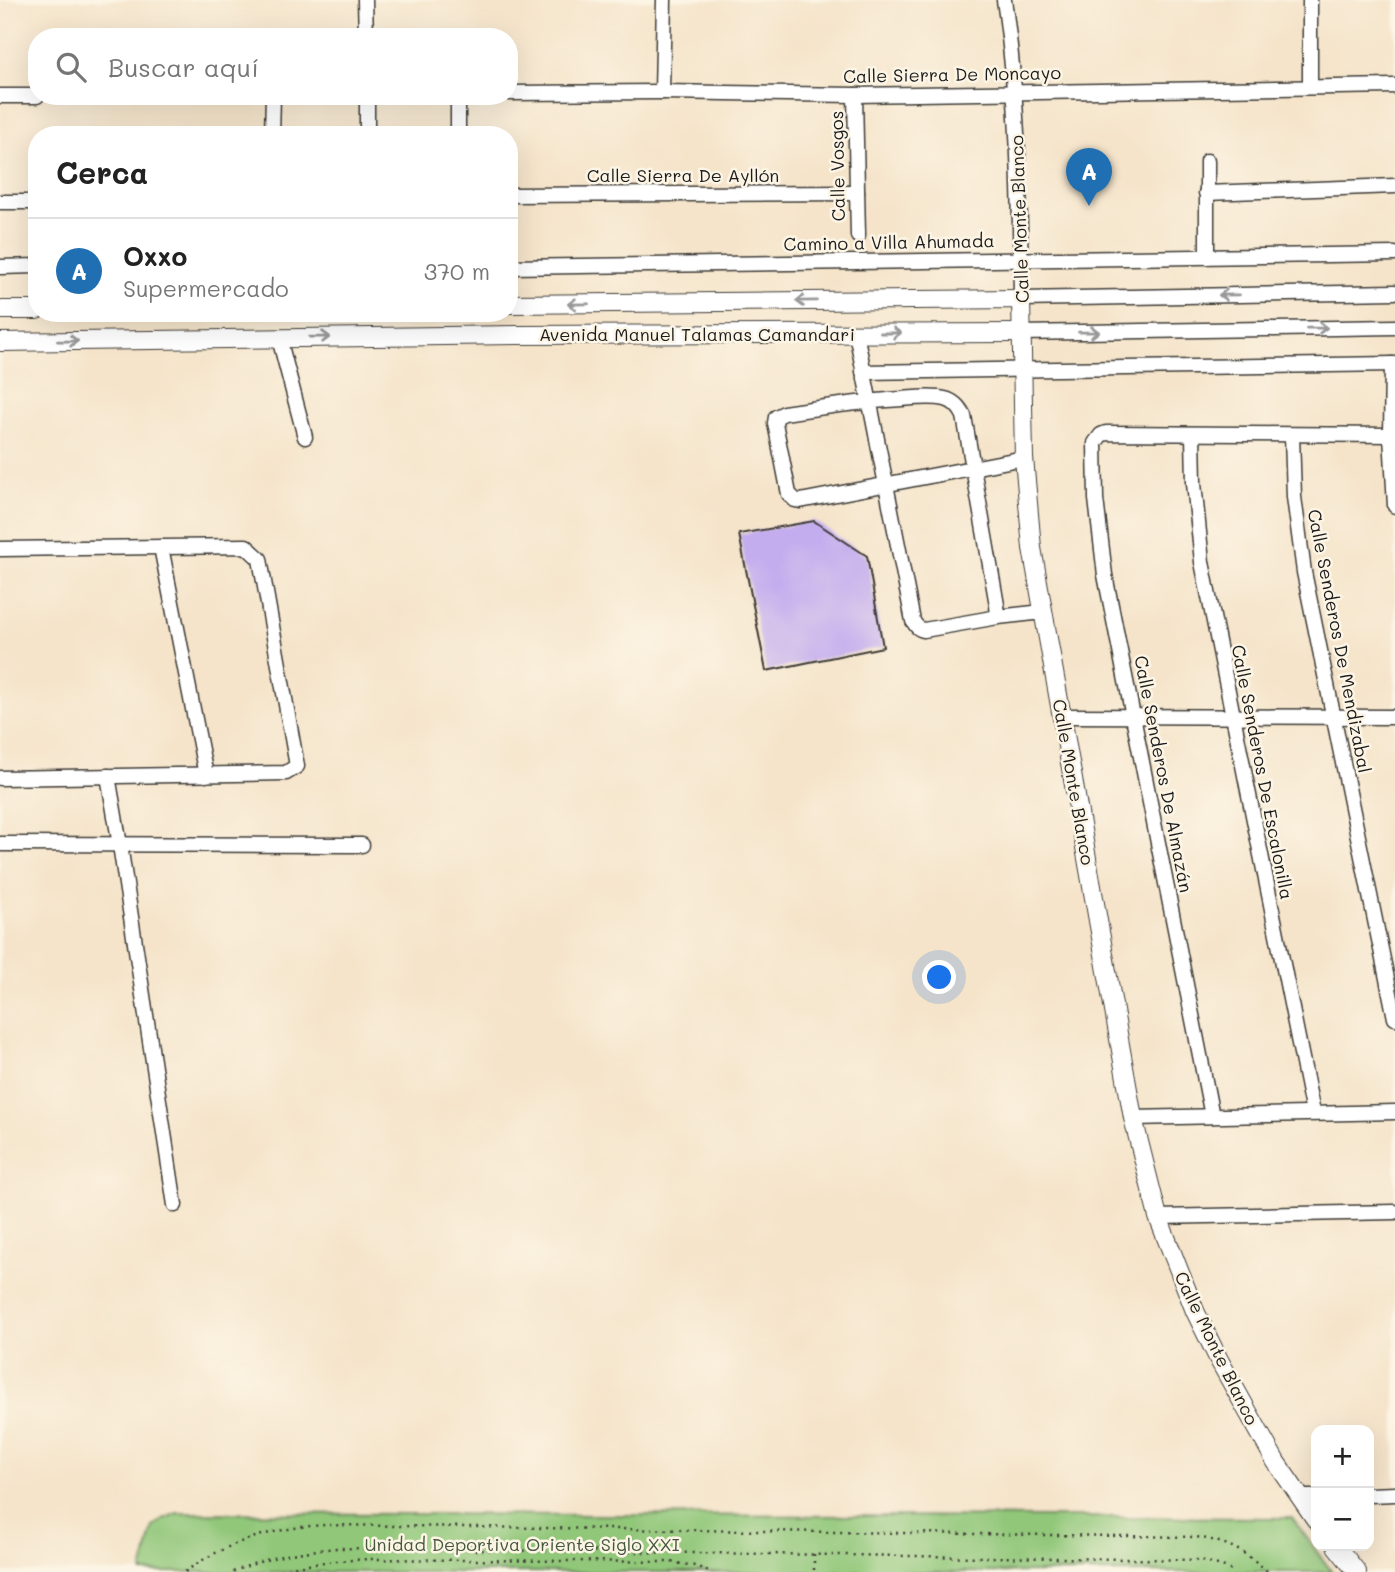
<!DOCTYPE html>
<html lang="es">
<head>
<meta charset="utf-8">
<style>
  :root { --surface:#fff; --page:#f6f6f6; --text:#222; --muted:#767676; --line:#e0e0e0; --accent:#1f6fb2 }
  body { margin:0; font-family:Mali,sans-serif; background:var(--page); color:var(--text) }
  .controls { position:absolute; right:21px; bottom:21px; display:grid; overflow:hidden; border-radius:14px; box-shadow:0 7px 28px #0002 }
  .controls button { width:63px; height:63px; display:grid; place-items:center; padding:0; border:0; border-bottom:2px solid var(--line); background:var(--surface); color:var(--text); font:35px sans-serif }
  .you { position:absolute; left:940px; top:978px; width:24px; height:24px; margin:-18px; border:5px solid #fff; border-radius:50%; background:#1a73e8; box-shadow:0 0 0 10px #1a73e833 }
  .badge { display:grid; place-items:center; width:46px; height:46px; border-radius:50%; background:var(--accent); color:#fff; font-size:23px; font-weight:700 }
  .pin { position:absolute; translate:-50% -58px; filter:drop-shadow(0 2px 4px #0008) }
  .pin::after { content:''; position:absolute; top:37px; width:24px; height:21px; background:inherit; clip-path:polygon(0 0,100% 0,50% 100%) }
  .list { margin:0; padding:0; list-style:none }
  h2 { display:flex; justify-content:space-between; align-items:center; height:91px; margin:0; padding:0 28px; font-size:30px }
  h2 small { font-size:23px; font-weight:400; color:var(--muted) }
  .list li { display:grid; grid-template-columns:46px 1fr auto; gap:21px; align-items:center; box-sizing:border-box; height:105px; padding:0 28px; border-top:2px solid var(--line) }
  .list b { display:block; font-size:26px; white-space:nowrap }
  .list p { margin:0; font-size:23px; white-space:nowrap; color:var(--muted) }
  .list em { font-size:23px; font-style:normal; color:var(--muted) }
  .icon { flex:none; width:38px; height:38px; fill:none; stroke:currentColor; stroke-width:2; stroke-linecap:round; stroke-linejoin:round }
  .map { position:relative; flex:none; width:1395px; height:1572px; overflow:hidden }
  .search { position:absolute; background:var(--surface); box-shadow:0 7px 28px #0002; left:28px; top:28px; width:490px; height:77px; display:flex; align-items:center; gap:18px; box-sizing:border-box; padding:0 24px; border-radius:28px; color:var(--muted); font-size:26px }
  .panel { position:absolute; background:var(--surface); box-shadow:0 7px 28px #0002; left:28px; top:126px; width:490px; height:196px; border-radius:28px }
  .map>svg:first-child { display:block }
  .green { fill:#91c779; stroke:#56724a; stroke-width:2 }
  .building { fill:#c4adee }
  .lines { fill:none; stroke-linecap:round; stroke-linejoin:round }
  .minor-casing { stroke:#3d3a36; stroke-width:17 }
  .major-casing { stroke:#3d3a36; stroke-width:20 }
  .path { stroke:#3d3a36; stroke-width:2.5; stroke-dasharray:2 5; stroke-linecap:butt }
  .minor { stroke:#fff; stroke-width:14 }
  .major { stroke:#fff; stroke-width:18 }
  .oneway { stroke:#999 }
  .labels { text-anchor:middle; dominant-baseline:central; stroke-width:5; stroke-linejoin:round; paint-order:stroke }
  .street-label { font-size:18px; fill:#1c1c1c; stroke:#fcf5e5 }
  .park-label { font-size:18px; fill:#45583d; stroke:#fcf5e5 }
</style>
</head>
<body>
<div class="map">
<svg width="1395" height="1572" viewBox="0 0 1395 1572">
  <rect width="100%" height="100%" fill="#fcf5e5"/>
  <filter id="ink" filterUnits="userSpaceOnUse"><feTurbulence type="fractalNoise" baseFrequency=".0143" numOctaves="2"/><feDisplacementMap in="SourceGraphic" scale="14" xChannelSelector="R" yChannelSelector="G"/><feConvolveMatrix kernelMatrix="1 2 1 2 8 2 1 2 1" color-interpolation-filters="sRGB"/></filter>
  <filter id="wash" filterUnits="userSpaceOnUse"><feTurbulence type="fractalNoise" baseFrequency=".00686" numOctaves="4" result="noise"/><feDisplacementMap in="SourceGraphic" scale="28" xChannelSelector="R" yChannelSelector="G"/><feGaussianBlur stdDeviation="1.57" result="paint"/><feColorMatrix in="noise" values="0 0 0 0 0 0 0 0 0 0 0 0 0 0 0 0 0 1.4 0 .05"/><feComposite in="paint" operator="in"/></filter>
  <g filter="url(#wash)">
    <rect width="100%" height="100%" fill="#f5e4ca"/>
    <polygon class="green" points="177,1513 1292,1518 1332,1572 142,1572 153,1527 163,1519"/>
    <g id="blocks">
      <polygon class="building" points="814,521 867,556 883,647 766,671 739,534"/>
    </g>
  </g>
  <g filter="url(#ink)">
    <use href="#blocks" fill-opacity="0" stroke="#3d3a36" stroke-width="2"/>
    <g class="lines">
      <g class="minor-casing">
        <g id="minor">
          <polyline points="365,0 366,37"/>
          <path d="M 1004,0 C 1019,99 1020,199 1021,299 L 1395,292"/>
          <polyline points="1310,0 1310,87"/>
          <polyline points="662,92 664,0"/>
          <polyline points="509,93 662,92 855,95 1395,86"/>
          <polyline points="855,95 858,236"/>
          <polyline points="0,96 37,96"/>
          <polyline points="367,96 367,135"/>
          <polyline points="272,135 273,96"/>
          <polyline points="458,135 458,96"/>
          <polyline points="1207,161 1207,257"/>
          <polyline points="1206,193 1395,186"/>
          <polyline points="509,195 857,193"/>
          <polyline points="0,202 37,202"/>
          <polyline points="0,267 37,266"/>
          <polyline points="509,267 1395,254"/>
          <path d="M 856,333 C 875,429 894,525 913,621 C 916,626 918,629 924,630 L 998,617 L 997,605 L 964,416 C 960,408 954,401 945,399 C 932,396 915,398 902,399 C 862,401 823,407 784,413 L 776,417 L 775,423 L 789,494 L 795,500 L 800,501 C 875,486 950,472 1024,458"/>
          <polyline points="1021,333 1395,327"/>
          <polyline points="279,338 305,437"/>
          <polyline points="1392,364 1391,435 1395,506"/>
          <polyline points="863,372 1395,364"/>
          <polyline points="1193,435 1194,483 1202,562 1313,1113"/>
          <polyline points="1292,435 1294,497 1304,572 1395,1018"/>
          <polyline points="161,547 206,775"/>
          <polyline points="0,549 246,546 260,559 297,766 286,773 0,778"/>
          <polyline points="998,617 1043,612"/>
          <polyline points="1063,716 1395,717"/>
          <polyline points="108,776 120,845 175,1205"/>
          <polyline points="0,844 362,845"/>
          <polyline points="1212,1116 1105,575 1096,499 1095,443 1101,435 1106,433 1395,435"/>
          <polyline points="1133,1118 1395,1112"/>
          <polyline points="1158,1217 1395,1212"/>
          <polyline points="1369,1495 1395,1494"/>
          <polyline points="1300,1497 1316,1497"/>
        </g>
      </g>
      <g class="major-casing">
        <g id="major">
          <polyline points="509,304 1021,299 1024,458 1032,548 1133,1118 1158,1217 1195,1311 1219,1360 1276,1462 1316,1520"/>
          <polyline points="0,310 37,310"/>
          <polyline points="0,342 517,335 1021,333"/>
          <polyline points="1336,1546 1357,1572"/>
        </g>
      </g>
      <g class="path">
        <polyline points="814,1554 814,1572"/>
        <path d="M 185,1572 C 225,1542 277,1527 326,1525 L 1196,1537 C 1228,1542 1243,1550 1268,1572"/>
        <path d="M 233,1572 C 269,1556 298,1552 336,1548 L 1201,1560 L 1225,1567 L 1233,1572"/>
        <path d="M 274,1572 C 304,1562 336,1561 369,1559 L 670,1562 L 695,1566 L 711,1572"/>
      </g>
      <use href="#minor" class="minor"/>
      <use href="#major" class="major"/>
    </g>
    <defs><path id="oneway-shaft" d="M-6 0H5M1.5-3L5.5 0L1.5 3" fill="none" stroke-width="1.6" stroke-linecap="round" stroke-linejoin="round" transform="scale(1.75)"/></defs>
    <g class="oneway">
      <use href="#oneway-shaft" transform="translate(1229 295) rotate(179)"/>
      <use href="#oneway-shaft" transform="translate(806 301) rotate(179)"/>
      <use href="#oneway-shaft" transform="translate(578 304) rotate(179)"/>
      <use href="#oneway-shaft" transform="translate(1317 328) rotate(-1)"/>
      <use href="#oneway-shaft" transform="translate(1089 332) rotate(-1)"/>
      <use href="#oneway-shaft" transform="translate(891 333)"/>
      <use href="#oneway-shaft" transform="translate(320 337) rotate(-1)"/>
      <use href="#oneway-shaft" transform="translate(68 341) rotate(-1)"/>
    </g>
  </g>
  <g class="labels">
    <g class="street-label">
      <text transform="translate(952 74) rotate(-1)">Calle Sierra De Moncayo</text>
      <text transform="translate(837 166) rotate(-91)">Calle Vosgos</text>
      <text x="683" y="175">Calle Sierra De Ayllón</text>
      <text transform="translate(1019 219) rotate(-92)">Calle Monte Blanco</text>
      <text transform="translate(889 242) rotate(-1)">Camino a Villa Ahumada</text>
      <text x="697" y="334">Avenida Manuel Talamas Camandari</text>
      <text transform="translate(1340 641) rotate(79)">Calle Senderos De Mendizabal</text>
      <text transform="translate(1263 772) rotate(79)">Calle Senderos De Escalonilla</text>
      <text transform="translate(1164 774) rotate(79)">Calle Senderos De Almazán</text>
      <text transform="translate(1074 782) rotate(80)">Calle Monte Blanco</text>
      <text transform="translate(1217 1348) rotate(64)">Calle Monte Blanco</text>
    </g>
    <g class="park-label">
      <text x="522" y="1544">Unidad Deportiva Oriente Siglo XXI</text>
    </g>
  </g>
</svg>
<div class="controls">
<button>+</button>
<button>−</button>
</div>
<div class="you"></div>
<div class="pin badge" style="left:1089px;top:206px">A</div>
<div class="search"><svg class="icon" aria-label="search" viewBox="0 0 24 24"><circle cx="10" cy="10" r="6"/><path d="M15 15l6 6"/></svg>Buscar aquí</div>
<section class="panel">
<h2>Cerca<small></small></h2>
<ul class="list">
<li><span class="badge">A</span><div><b>Oxxo</b><p>Supermercado</p></div><em>370 m</em></li>
</ul>
</section>
</div>
</body>
</html>
